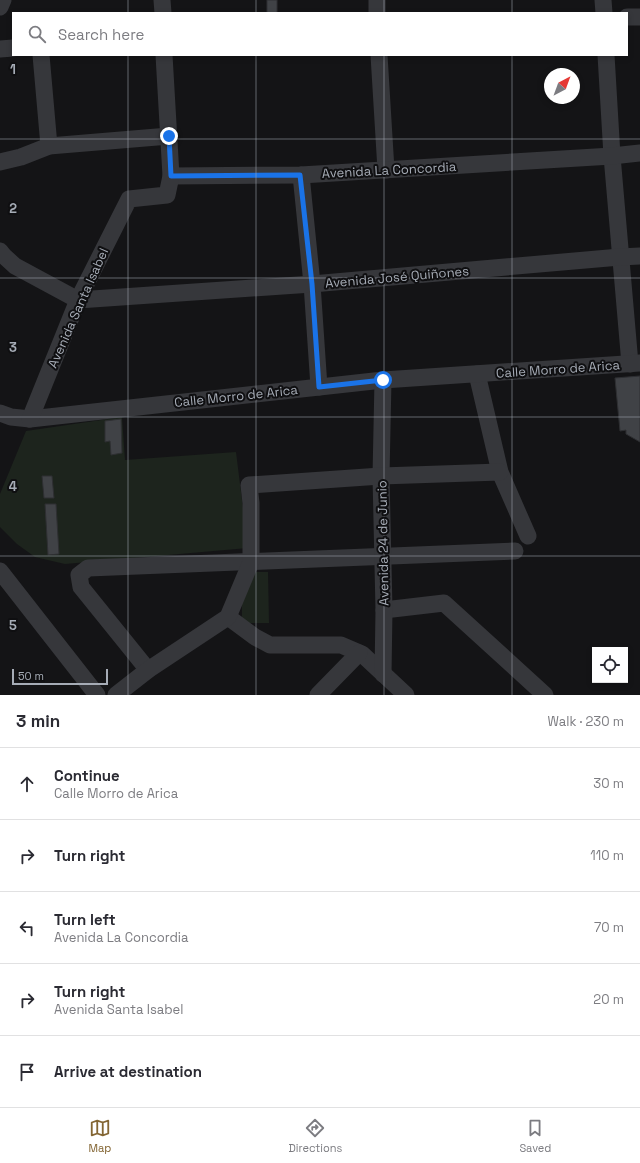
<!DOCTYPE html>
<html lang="en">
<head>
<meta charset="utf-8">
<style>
  :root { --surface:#fff; --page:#f7f7f7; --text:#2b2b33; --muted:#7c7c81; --line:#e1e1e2; --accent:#836533 }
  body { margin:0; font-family:"Space Grotesk",sans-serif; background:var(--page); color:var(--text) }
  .controls { position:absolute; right:12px; bottom:12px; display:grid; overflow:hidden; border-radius:0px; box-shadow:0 2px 6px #0003 }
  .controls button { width:36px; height:36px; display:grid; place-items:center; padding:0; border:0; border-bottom:1px solid var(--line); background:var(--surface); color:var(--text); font:20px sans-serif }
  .compass { position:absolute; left:544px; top:68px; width:36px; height:36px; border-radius:50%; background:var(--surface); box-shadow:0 2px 6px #0003; rotate:41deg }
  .scale { position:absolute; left:12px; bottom:10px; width:96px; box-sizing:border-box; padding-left:4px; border:2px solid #a6acb6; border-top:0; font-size:11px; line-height:14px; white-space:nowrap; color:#a6acb6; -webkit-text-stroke:3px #0f0f11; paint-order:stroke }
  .stop { position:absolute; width:12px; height:12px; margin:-9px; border:3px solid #1a73e8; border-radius:50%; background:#fff }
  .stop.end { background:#1a73e8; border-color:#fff; box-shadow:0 1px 4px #0008 }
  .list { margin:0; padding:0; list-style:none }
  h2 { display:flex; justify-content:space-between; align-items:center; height:52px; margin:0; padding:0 16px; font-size:17px }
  h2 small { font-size:13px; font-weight:400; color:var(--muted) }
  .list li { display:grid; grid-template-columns:26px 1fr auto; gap:12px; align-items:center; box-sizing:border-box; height:72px; padding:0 16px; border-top:1px solid var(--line) }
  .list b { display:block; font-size:15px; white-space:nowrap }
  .list p { margin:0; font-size:13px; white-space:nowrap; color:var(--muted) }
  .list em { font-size:13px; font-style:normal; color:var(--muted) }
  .icon { flex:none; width:22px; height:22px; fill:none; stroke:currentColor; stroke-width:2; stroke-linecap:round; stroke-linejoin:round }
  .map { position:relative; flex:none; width:640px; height:695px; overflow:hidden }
  .search { position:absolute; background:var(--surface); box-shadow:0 2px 6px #0003; left:12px; right:12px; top:12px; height:44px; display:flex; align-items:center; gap:10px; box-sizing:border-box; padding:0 14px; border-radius:0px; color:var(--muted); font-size:15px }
  .sheet { height:412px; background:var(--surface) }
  nav { display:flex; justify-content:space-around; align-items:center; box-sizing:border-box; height:56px; border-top:1px solid var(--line); background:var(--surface); font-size:11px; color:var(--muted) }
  nav a { display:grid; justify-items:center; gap:2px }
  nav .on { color:var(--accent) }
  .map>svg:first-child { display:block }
  .green { fill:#1d241d }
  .building { fill:#404246; stroke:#2e2f32 }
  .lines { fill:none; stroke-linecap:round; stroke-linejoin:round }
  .minor { stroke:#36373b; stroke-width:17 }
  .route { stroke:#1a73e8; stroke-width:5 }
  .grid { fill:none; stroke:#a6acb6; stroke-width:1; stroke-opacity:0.55 }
  .labels { text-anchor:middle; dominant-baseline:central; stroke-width:4; stroke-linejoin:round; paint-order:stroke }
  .street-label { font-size:13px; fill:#a6acb6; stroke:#0f0f11 }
  .grid-label { font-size:13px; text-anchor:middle; font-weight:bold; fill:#a6acb6; stroke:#0f0f11; stroke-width:4; stroke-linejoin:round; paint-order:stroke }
</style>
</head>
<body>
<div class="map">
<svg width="640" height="695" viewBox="0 0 640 695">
  <rect width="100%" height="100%" fill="#141416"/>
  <g class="green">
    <polygon points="122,417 125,460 236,452 248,548 65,564 35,557 17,544 0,527 0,494 26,431"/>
    <polygon points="242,572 268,572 269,623 242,623"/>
  </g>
  <g class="building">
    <rect x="267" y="0" width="10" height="13"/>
    <polygon points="640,376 640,442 626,434 626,430 620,431 615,378"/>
    <polygon points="121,419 122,453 111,455 110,441 105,442 105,421"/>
    <polygon points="42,476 52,476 54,498 44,498"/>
    <polygon points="45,504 56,504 59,554 48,555"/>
  </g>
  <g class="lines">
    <g class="minor">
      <polyline points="162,0 163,13"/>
      <polyline points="377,0 377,13"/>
      <polyline points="603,0 604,13"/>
      <polyline points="0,7 3,0"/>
      <polyline points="627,17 640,17"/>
      <polyline points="0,49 13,48"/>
      <polyline points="41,55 49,146"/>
      <polyline points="379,55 386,170"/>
      <polyline points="606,55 612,156 630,364"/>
      <polyline points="0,162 21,157 49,146 169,136"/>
      <polyline points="301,175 312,284 319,387"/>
      <polyline points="171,176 301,175 612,156 640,153"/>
      <polyline points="0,251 4,256 15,266 78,300 312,284 620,257 640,256"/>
      <polyline points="477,374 500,472 528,536"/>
      <polyline points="0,413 11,417 30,419 383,380 640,363"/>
      <polyline points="30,419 78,300 129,199 167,195 171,176 164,55"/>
      <polyline points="0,571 97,695"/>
      <polyline points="384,610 444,603 545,695"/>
      <polyline points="228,617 255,637 270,645 341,645 362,654 406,695"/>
      <polyline points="148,670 81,587 79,575 88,568 515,551"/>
      <polyline points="383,674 384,610 381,476 383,380"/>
      <polyline points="116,695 148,670 228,617 251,562 251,503 249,485 381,476 500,472"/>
      <polyline points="318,695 359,653"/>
    </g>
  </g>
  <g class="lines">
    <polyline class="route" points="169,136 171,176 300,175 312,284 319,387 383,380"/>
  </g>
  <path class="grid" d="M 128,0 L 128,13M 256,0 L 256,13M 384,0 L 384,13M 512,0 L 512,13M 128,55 L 128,695M 256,55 L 256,695M 384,55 L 384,695M 512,55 L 512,695M 0,139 L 640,139M 0,278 L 640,278M 0,417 L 640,417M 0,556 L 640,556"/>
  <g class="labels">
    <g class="street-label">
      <text transform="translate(389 170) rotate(-3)">Avenida La Concordia</text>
      <text transform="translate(397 277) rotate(-5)">Avenida José Quiñones</text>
      <text transform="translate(78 308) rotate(-66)">Avenida Santa Isabel</text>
      <text transform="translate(558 369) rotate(-4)">Calle Morro de Arica</text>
      <text transform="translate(236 396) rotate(-6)">Calle Morro de Arica</text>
      <text transform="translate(383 543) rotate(-91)">Avenida 24 de Junio</text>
    </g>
  </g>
  <g class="grid-label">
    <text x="13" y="74">1</text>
    <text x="13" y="213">2</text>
    <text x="13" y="352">3</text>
    <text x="13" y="491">4</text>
    <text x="13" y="630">5</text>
  </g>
</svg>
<div class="controls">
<button><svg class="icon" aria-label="locate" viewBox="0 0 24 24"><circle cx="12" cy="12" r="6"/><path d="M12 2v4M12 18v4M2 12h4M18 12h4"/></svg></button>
</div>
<svg class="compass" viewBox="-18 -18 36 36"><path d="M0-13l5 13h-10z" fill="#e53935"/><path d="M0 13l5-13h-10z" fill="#7c7c81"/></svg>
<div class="scale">50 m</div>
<div class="stop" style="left:383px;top:380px"></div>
<div class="stop end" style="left:169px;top:136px"></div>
<div class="search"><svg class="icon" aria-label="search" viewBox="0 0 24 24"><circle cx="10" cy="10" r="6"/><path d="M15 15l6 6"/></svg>Search here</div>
</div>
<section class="sheet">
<h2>3 min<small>Walk · 230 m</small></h2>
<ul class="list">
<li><svg class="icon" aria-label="ahead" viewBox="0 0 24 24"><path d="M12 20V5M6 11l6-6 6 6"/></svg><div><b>Continue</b><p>Calle Morro de Arica</p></div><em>30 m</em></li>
<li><svg class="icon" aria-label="right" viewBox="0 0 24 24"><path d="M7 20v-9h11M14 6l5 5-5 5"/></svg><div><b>Turn right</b></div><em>110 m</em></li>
<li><svg class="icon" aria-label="left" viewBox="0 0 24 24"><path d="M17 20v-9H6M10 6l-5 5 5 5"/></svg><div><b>Turn left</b><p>Avenida La Concordia</p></div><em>70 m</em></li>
<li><svg class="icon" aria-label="right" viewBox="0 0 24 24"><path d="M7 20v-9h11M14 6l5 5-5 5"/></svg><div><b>Turn right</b><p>Avenida Santa Isabel</p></div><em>20 m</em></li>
<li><svg class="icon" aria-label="arrive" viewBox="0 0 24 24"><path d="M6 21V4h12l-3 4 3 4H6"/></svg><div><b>Arrive at destination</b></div></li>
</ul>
</section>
<nav>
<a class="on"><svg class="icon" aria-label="map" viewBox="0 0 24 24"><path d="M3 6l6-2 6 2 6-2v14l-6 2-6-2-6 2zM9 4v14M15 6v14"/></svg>Map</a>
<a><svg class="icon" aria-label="directions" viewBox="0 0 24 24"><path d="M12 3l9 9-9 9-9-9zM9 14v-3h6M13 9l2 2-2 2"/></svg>Directions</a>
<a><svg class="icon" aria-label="saved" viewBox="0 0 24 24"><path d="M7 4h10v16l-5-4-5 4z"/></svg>Saved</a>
</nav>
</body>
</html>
